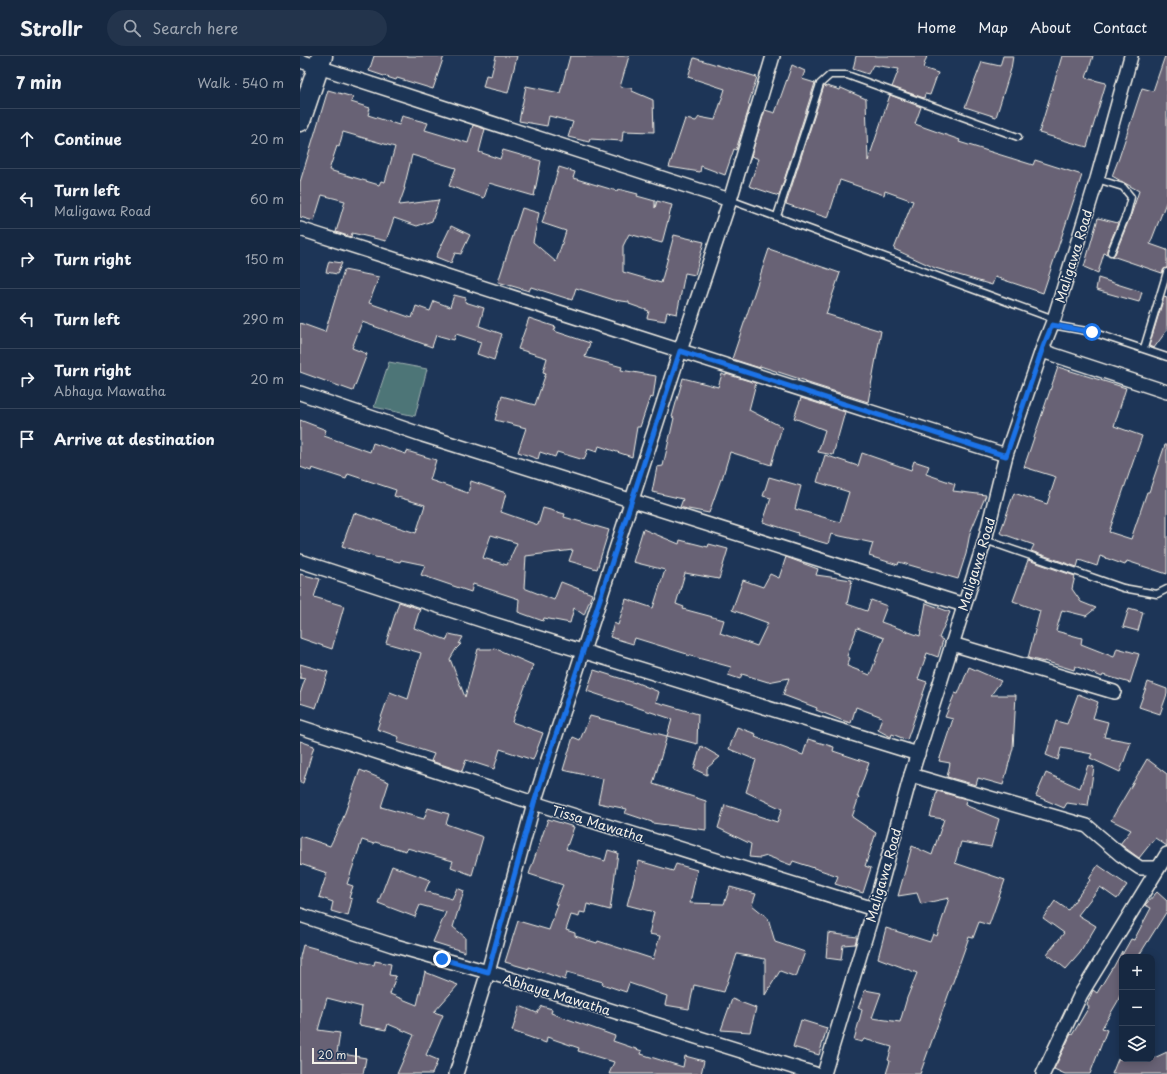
<!DOCTYPE html>
<html lang="en">
<head>
<meta charset="utf-8">
<style>
  :root { --surface:#162841; --page:#23344c; --text:#f1f3f6; --muted:#9ea6b1; --line:#35445a }
  body { margin:0; font-family:"Playpen Sans",sans-serif; background:var(--page); color:var(--text) }
  .controls { position:absolute; right:12px; bottom:12px; display:grid; overflow:hidden; border-radius:8px; box-shadow:0 2px 10px #0003 }
  .controls button { width:36px; height:36px; display:grid; place-items:center; padding:0; border:0; border-bottom:1px solid var(--line); background:var(--surface); color:var(--text); font:20px sans-serif }
  .scale { position:absolute; left:12px; bottom:10px; width:45px; box-sizing:border-box; padding-left:4px; border:2px solid #f4f1e8; border-top:0; font-size:11px; line-height:14px; white-space:nowrap; color:#f4f1e8; -webkit-text-stroke:3px #1d3557; paint-order:stroke }
  .stop { position:absolute; width:12px; height:12px; margin:-9px; border:3px solid #1a73e8; border-radius:50%; background:#fff }
  .stop.end { background:#1a73e8; border-color:#fff; box-shadow:0 1px 4px #0008 }
  .list { margin:0; padding:0; list-style:none }
  h2 { display:flex; justify-content:space-between; align-items:center; height:52px; margin:0; padding:0 16px; font-size:17px }
  h2 small { font-size:13px; font-weight:400; color:var(--muted) }
  .list li { display:grid; grid-template-columns:26px 1fr auto; gap:12px; align-items:center; box-sizing:border-box; height:60px; padding:0 16px; border-top:1px solid var(--line) }
  .list b { display:block; font-size:15px; white-space:nowrap }
  .list p { margin:0; font-size:13px; white-space:nowrap; color:var(--muted) }
  .list em { font-size:13px; font-style:normal; color:var(--muted) }
  .icon { flex:none; width:22px; height:22px; fill:none; stroke:currentColor; stroke-width:2; stroke-linecap:round; stroke-linejoin:round }
  .map { position:relative; flex:none; width:867px; height:1018px; overflow:hidden }
  header { display:flex; align-items:center; gap:24px; box-sizing:border-box; height:56px; padding:0 20px; background:var(--surface); border-bottom:1px solid var(--line) }
  header strong { font-size:19px }
  nav { display:flex; gap:22px; margin-inline-start:auto; font-size:14px }
  .search { width:280px; height:36px; background:var(--page); display:flex; align-items:center; gap:10px; box-sizing:border-box; padding:0 14px; border-radius:22px; color:var(--muted); font-size:15px }
  main { display:flex }
  aside { flex:1; background:var(--surface) }
  .map>svg:first-child { display:block }
  .green { fill:#4d7477; stroke:#a0b2b0 }
  .building { fill:#676274; stroke:#f4f1e8; fill-rule:evenodd }
  .lines { fill:none; stroke-linecap:round; stroke-linejoin:round }
  .lane-casing { stroke:#f4f1e8; stroke-width:9 }
  .street-casing { stroke:#f4f1e8; stroke-width:16 }
  .primary-casing { stroke:#f4f1e8; stroke-width:23 }
  .lane { stroke:#1d3557; stroke-width:6 }
  .street { stroke:#1d3557; stroke-width:13 }
  .primary { stroke:#1d3557; stroke-width:20 }
  .route { stroke:#1a73e8; stroke-width:5 }
  .labels { text-anchor:middle; dominant-baseline:central; stroke-width:3; stroke-linejoin:round; paint-order:stroke }
  .street-label { font-size:13px; fill:#f4f1e8; stroke:#1d3557 }
</style>
</head>
<body>
<header>
<strong>Strollr</strong>
<div class="search"><svg class="icon" aria-label="search" viewBox="0 0 24 24"><circle cx="10" cy="10" r="6"/><path d="M15 15l6 6"/></svg>Search here</div>
<nav><a>Home</a><a>Map</a><a>About</a><a>Contact</a></nav>
</header>
<main>
<aside>
<h2>7 min<small>Walk · 540 m</small></h2>
<ul class="list">
<li><svg class="icon" aria-label="ahead" viewBox="0 0 24 24"><path d="M12 20V5M6 11l6-6 6 6"/></svg><div><b>Continue</b></div><em>20 m</em></li>
<li><svg class="icon" aria-label="left" viewBox="0 0 24 24"><path d="M17 20v-9H6M10 6l-5 5 5 5"/></svg><div><b>Turn left</b><p>Maligawa Road</p></div><em>60 m</em></li>
<li><svg class="icon" aria-label="right" viewBox="0 0 24 24"><path d="M7 20v-9h11M14 6l5 5-5 5"/></svg><div><b>Turn right</b></div><em>150 m</em></li>
<li><svg class="icon" aria-label="left" viewBox="0 0 24 24"><path d="M17 20v-9H6M10 6l-5 5 5 5"/></svg><div><b>Turn left</b></div><em>290 m</em></li>
<li><svg class="icon" aria-label="right" viewBox="0 0 24 24"><path d="M7 20v-9h11M14 6l5 5-5 5"/></svg><div><b>Turn right</b><p>Abhaya Mawatha</p></div><em>20 m</em></li>
<li><svg class="icon" aria-label="arrive" viewBox="0 0 24 24"><path d="M6 21V4h12l-3 4 3 4H6"/></svg><div><b>Arrive at destination</b></div></li>
</ul>
</aside>
<div class="map">
<svg width="867" height="1018" viewBox="0 0 867 1018">
  <rect width="100%" height="100%" fill="#1d3557"/>
  <filter id="ink" filterUnits="userSpaceOnUse"><feTurbulence type="fractalNoise" baseFrequency=".025" numOctaves="2"/><feDisplacementMap in="SourceGraphic" scale="8" xChannelSelector="R" yChannelSelector="G"/><feConvolveMatrix kernelMatrix="1 2 1 2 8 2 1 2 1" color-interpolation-filters="sRGB"/></filter>
  <g filter="url(#ink)">
    <polygon class="green" points="89,306 127,313 115,360 74,351"/>
    <g class="building">
      <polygon points="74,0 144,0 133,33 97,22 96,24 69,15"/>
      <polygon points="196,0 217,0 208,37 183,31 186,19 191,20"/>
      <polygon points="270,0 329,0 320,31 332,32 332,35 353,44 354,76 323,75 322,85 290,83 289,86 268,81 273,66 249,60 247,70 219,65 226,30 260,37"/>
      <polygon points="556,0 627,0 623,12 638,17 630,39 625,38 624,42 592,31 599,13 573,9 568,18 553,13"/>
      <polygon points="703,0 713,0 711,13 696,61 665,51 682,6 700,10"/>
      <polygon points="762,0 793,0 786,22 806,27 787,91 739,77"/>
      <polygon points="865,0 867,0 867,144 850,188 867,194 867,212 864,213 862,217 812,200 815,198 831,159 839,135 812,120 819,102 842,32 853,35"/>
      <polygon points="394,2 457,21 448,49 450,49 436,94 434,93 425,119 401,110 400,116 369,111 385,63 396,65 399,61 415,64 425,33 388,21"/>
      <polygon points="492,9 505,15 502,23 515,27 479,140 449,130 459,103 451,100 465,54 475,57"/>
      <polygon points="524,30 527,31 527,30 540,34 541,32 566,43 568,105 590,39 621,51 615,68 660,84 659,86 733,109 735,104 782,119 743,237 695,221 692,229 635,212 594,193 613,145 585,135 584,139 540,124 528,162 486,148"/>
      <path d="M 28,34 L 53,41 L 51,46 L 70,52 L 68,59 L 99,69 L 102,60 L 128,67 L 125,74 L 168,87 L 173,69 L 185,73 L 179,96 L 200,103 L 203,94 L 241,105 L 234,140 L 189,127 L 184,142 L 149,130 L 156,112 L 112,99 L 104,132 L 105,132 L 99,149 L 139,144 L 132,165 L 117,170 L 94,162 L 86,185 L 52,177 L 51,181 L 36,176 L 45,145 L 22,139 L 14,165 L 0,161 L 0,126 ZM 43,76 L 95,91 L 85,126 L 81,125 L 79,129 L 29,114 L 37,90 L 39,91 Z"/>
      <polygon points="259,111 275,116 273,122 317,135 318,133 338,138 337,140 355,145 355,152 357,145 372,149 362,187 329,178 323,190 323,216 361,227 374,179 404,186 395,219 385,217 377,258 367,256 365,265 347,262 349,255 329,248 329,246 314,244 276,232 272,244 231,231 229,235 198,226 222,152 239,157 233,186 256,206 266,175 242,167"/>
      <polygon points="798,162 818,167 807,194 807,198 804,197 798,217 784,211"/>
      <polygon points="151,170 170,179 161,198 155,197 151,207 136,201"/>
      <polygon points="469,193 540,217 526,258 581,275 568,346 505,326 506,325 460,310 460,312 432,303"/>
      <polygon points="29,205 42,207 37,218 26,216"/>
      <polygon points="44,214 79,221 69,247 112,262 116,250 130,255 134,245 150,251 154,239 166,242 165,246 184,252 179,270 202,278 194,304 177,298 181,286 156,278 154,284 136,279 132,291 62,266 52,292 67,298 53,335 0,316 0,267 25,276"/>
      <polygon points="798,222 842,236 839,246 796,234"/>
      <polygon points="864,241 867,242 867,274 854,292 849,290"/>
      <polygon points="229,262 256,271 254,275 290,287 285,301 322,311 321,314 356,320 353,342 350,341 340,371 337,371 332,401 299,390 297,396 288,393 284,404 257,396 255,401 240,396 238,403 218,396 226,372 195,364 202,340 235,349 246,317 243,316 247,302 218,293"/>
      <polygon points="758,311 826,332 814,370 842,380 809,476 831,483 847,436 849,436 865,389 867,389 867,518 827,505 825,509 800,500 797,510 779,504 777,511 731,495 734,489 700,477 714,437 747,448 756,421 724,411"/>
      <polygon points="422,318 426,320 426,318 456,327 449,354 482,371 471,409 430,396 422,423 421,423 409,457 383,452 380,451 383,443 352,436 357,411 363,410 374,362 372,361 383,322 418,331"/>
      <polygon points="501,342 545,356 533,399 518,396 525,374 494,362"/>
      <path d="M 0,364 L 26,374 L 24,380 L 70,396 L 73,387 L 106,398 L 107,395 L 136,404 L 130,424 L 168,437 L 171,425 L 206,437 L 201,456 L 238,469 L 243,452 L 265,458 L 264,461 L 309,474 L 297,513 L 269,505 L 273,494 L 226,500 L 224,532 L 254,544 L 261,526 L 292,538 L 284,559 L 274,552 L 270,567 L 244,562 L 243,565 L 218,556 L 219,543 L 173,528 L 171,536 L 121,519 L 125,509 L 101,504 L 100,506 L 75,501 L 42,490 L 54,457 L 116,477 L 125,449 L 94,440 L 96,434 L 48,418 L 46,423 L 12,412 L 11,415 L 0,411 ZM 191,479 L 217,487 L 207,509 L 183,502 Z"/>
      <polygon points="562,397 611,414 614,405 629,410 626,418 655,428 653,435 686,439 670,477 666,498 658,523 599,506 598,509 569,500 573,487 531,478 528,488 497,479 498,477 463,466 471,442 463,440 469,421 501,430 495,453 540,466 549,436 517,426 525,399 558,410"/>
      <path d="M 343,473 L 379,488 L 380,484 L 408,491 L 409,488 L 428,493 L 419,523 L 385,517 L 376,548 L 384,551 L 383,553 L 424,564 L 420,577 L 457,590 L 468,567 L 432,554 L 443,524 L 463,531 L 470,518 L 479,522 L 486,501 L 518,513 L 516,519 L 552,524 L 547,548 L 567,555 L 571,544 L 587,550 L 581,566 L 620,580 L 626,547 L 650,556 L 639,582 L 643,584 L 638,601 L 627,597 L 618,623 L 627,626 L 607,684 L 592,678 L 591,681 L 578,674 L 582,661 L 556,651 L 551,667 L 541,664 L 516,654 L 517,652 L 483,639 L 489,622 L 468,626 L 442,618 L 440,623 L 428,619 L 431,611 L 387,599 L 387,598 L 335,582 L 333,588 L 310,581 L 314,567 L 318,569 L 326,543 L 353,552 L 365,514 L 333,506 ZM 557,572 L 584,582 L 570,619 L 547,610 L 550,602 L 547,600 Z"/>
      <polygon points="728,504 775,520 772,533 781,546 796,552 786,560 762,554 756,575 782,582 781,588 814,601 817,592 839,598 830,627 803,619 802,621 775,610 774,614 744,605 744,606 728,602 740,555 713,545"/>
      <polygon points="0,518 20,523 14,541 44,550 32,593 0,582"/>
      <polygon points="99,546 120,553 114,572 147,584 149,578 163,581 159,588 161,588 156,593 150,603 165,641 178,593 191,593 194,592 233,609 212,666 243,677 233,704 200,693 194,713 166,704 162,715 131,705 134,698 97,686 99,681 77,673 90,636 108,643 121,597 86,587"/>
      <polygon points="829,552 843,556 838,575 823,571"/>
      <polygon points="0,608 28,616 16,652 0,647 0,638 5,623 0,622"/>
      <polygon points="669,611 701,625 691,639 716,639 713,692 703,729 678,722 676,729 647,721 650,707 639,705 653,663 645,661 655,637 658,638"/>
      <polygon points="294,614 335,627 335,626 359,636 356,646 398,658 397,688 367,680 353,728 406,745 406,774 352,767 352,766 325,757 327,753 298,747 303,723 263,714 273,681 280,684 290,660 367,680 372,663 287,635"/>
      <polygon points="848,626 867,633 867,638 860,658 839,651"/>
      <polygon points="778,638 798,646 793,662 808,666 804,681 831,686 820,716 790,702 792,698 761,692 758,704 746,699 756,665 767,668"/>
      <polygon points="437,671 456,678 455,681 503,699 508,683 534,691 533,695 569,707 557,741 559,741 552,761 576,777 565,810 571,812 563,837 535,828 538,820 493,805 491,809 467,800 460,802 449,801 451,788 418,772 425,749 477,766 482,753 446,736 456,704 429,693"/>
      <polygon points="0,685 14,690 3,727 0,727"/>
      <polygon points="401,690 420,701 407,712 407,719 394,713"/>
      <polygon points="847,703 867,718 867,790 855,782 839,802 820,788 831,774 811,764"/>
      <polygon points="788,709 794,711 788,750 767,747 764,752 736,740 746,717 780,732"/>
      <polygon points="60,714 89,726 81,751 124,763 128,752 149,758 146,768 183,781 172,819 151,811 153,805 107,792 106,795 75,786 74,788 62,784 47,828 53,830 49,842 52,843 48,860 31,855 33,846 19,841 27,817 0,808 0,780 30,790 42,765"/>
      <polygon points="637,735 666,743 665,749 699,763 691,791 661,786 655,807 705,824 689,869 679,866 673,882 669,881 620,1018 586,1018 590,1005 588,1004 592,991 564,983 562,986 554,984 562,954 558,952 565,934 581,937 572,962 600,966 607,942 617,917 578,902 586,872 630,886 633,878 637,880 649,842 621,848 617,837 598,840 612,790 632,799 644,763 630,761"/>
      <polygon points="248,763 274,771 266,793 305,805 308,794 318,797 310,854 287,848 285,857 280,856 279,861 271,859 266,874 275,877 275,880 297,887 298,885 353,903 360,880 349,878 354,856 327,849 339,805 373,815 376,808 397,814 390,847 424,848 430,831 456,838 452,849 468,862 475,886 505,896 496,921 480,915 465,939 465,903 437,898 424,936 394,929 389,953 365,949 367,940 329,927 326,936 302,928 303,926 267,916 265,924 229,911 229,913 205,906 218,865 249,874 258,849 255,848 263,829 229,818"/>
      <polygon points="798,809 827,829 817,843 800,831 778,859 796,870 780,897 766,913 747,898 764,877 743,862 755,845 768,854 790,824 789,823"/>
      <polygon points="92,810 130,824 125,835 152,843 157,832 164,835 153,871 165,881 165,896 133,886 146,856 120,849 115,861 78,847"/>
      <polygon points="857,836 867,845 867,855 838,901 822,901 822,933 818,945 802,972 807,974 790,1018 765,1018 754,1013 771,978 772,979 789,951 787,948 793,934 797,937 812,912 813,912 822,895 822,899 831,883 834,884 851,852 845,849"/>
      <polygon points="528,877 557,881 555,888 543,889 541,904 526,902"/>
      <polygon points="3,889 39,899 39,900 74,909 75,905 91,908 89,919 96,920 90,938 117,949 125,916 158,929 134,956 143,959 126,999 138,1004 132,1018 97,1018 114,979 88,968 86,974 59,969 62,951 27,942 18,974 40,977 37,997 66,1002 63,1018 0,1018 0,901"/>
      <polygon points="432,943 456,952 450,976 421,974"/>
      <polygon points="220,950 237,957 242,950 252,953 251,957 315,980 313,985 342,995 341,998 383,1011 385,1000 404,1005 401,1018 309,1018 314,1006 278,995 279,992 247,981 246,987 212,975"/>
      <polygon points="501,964 527,972 519,999 493,991"/>
      <polygon points="867,996 867,1018 812,1018 818,1003 852,1003"/>
    </g>
    <g class="lines">
      <g class="lane-casing">
        <g id="lane">
          <polyline points="797,123 823,131 831,141 827,157 811,196"/>
          <polyline points="430,144 754,263"/>
          <polyline points="477,160 520,28 530,19 547,19 718,81"/>
          <polyline points="752,269 792,276 867,301"/>
          <polyline points="844,292 867,216"/>
          <polyline points="685,484 823,532 857,538 867,533"/>
        </g>
      </g>
      <g class="street-casing">
        <g id="street">
          <polyline points="0,5 430,144"/>
          <polyline points="0,173 706,399"/>
          <polyline points="742,295 867,336"/>
          <polyline points="0,337 123,379 664,549"/>
          <polyline points="0,505 187,566 618,698"/>
          <polyline points="652,588 814,636"/>
          <polyline points="0,671 234,747 574,853"/>
          <polyline points="611,719 787,770 821,799 840,812 858,812"/>
          <polyline points="0,859 92,889 188,916 515,1018"/>
          <polyline points="156,1018 188,916 234,747 380,295 430,144 473,0"/>
          <polyline points="524,1018 574,853 611,719 685,484 706,399 743,291 754,263 797,123 831,0"/>
          <polyline points="743,1018 781,938 867,798"/>
        </g>
      </g>
      <g class="primary-casing">
        <polyline id="primary" points="0,65 22,0"/>
      </g>
      <use href="#lane" class="lane"/>
      <use href="#street" class="street"/>
      <use href="#primary" class="primary"/>
    </g>
  </g>
  <g class="lines" filter="url(#ink)">
    <polyline class="route" points="142,903 188,916 234,747 380,295 706,400 743,291 752,269 792,276"/>
  </g>
  <g class="labels">
    <g class="street-label">
      <text transform="translate(773 200) rotate(-73)">Maligawa Road</text>
      <text transform="translate(676 508) rotate(-73)">Maligawa Road</text>
      <text transform="translate(298 767) rotate(17)">Tissa Mawatha</text>
      <text transform="translate(583 819) rotate(-74)">Maligawa Road</text>
      <text transform="translate(257 938) rotate(17)">Abhaya Mawatha</text>
    </g>
  </g>
</svg>
<div class="controls">
<button>+</button>
<button>−</button>
<button><svg class="icon" aria-label="layers" viewBox="0 0 24 24"><path d="M12 4l9 5-9 5-9-5zM3 14l9 5 9-5"/></svg></button>
</div>
<div class="scale">20 m</div>
<div class="stop" style="left:792px;top:276px"></div>
<div class="stop end" style="left:142px;top:903px"></div>
</div>
</main>
</body>
</html>
